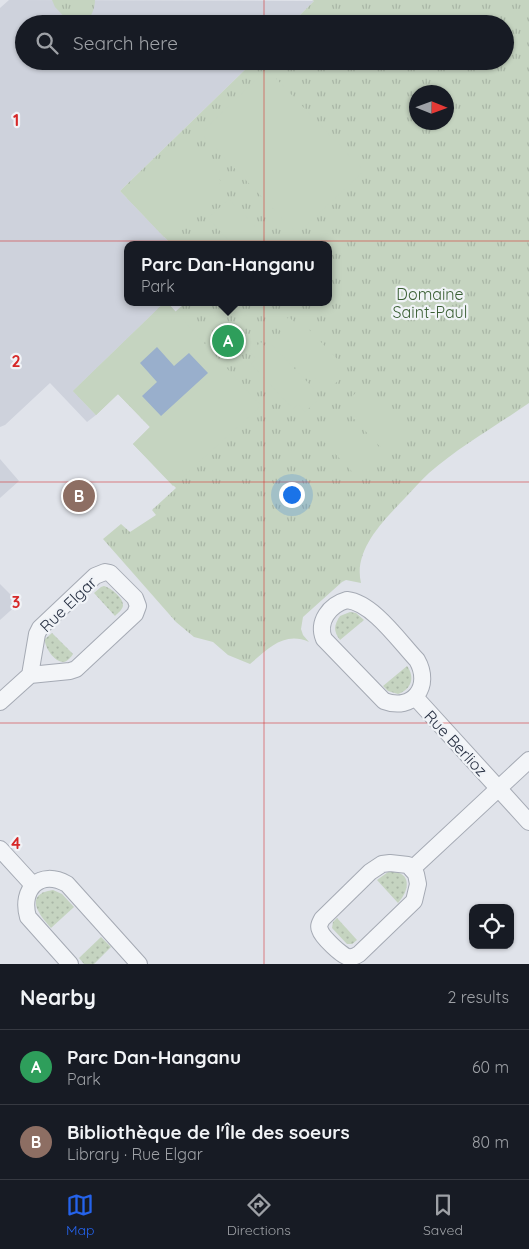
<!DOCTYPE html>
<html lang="en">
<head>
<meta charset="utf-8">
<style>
  :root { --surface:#171b24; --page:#20242c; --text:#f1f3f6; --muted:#9ea1a6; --line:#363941; --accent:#2563eb }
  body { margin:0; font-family:Quicksand,sans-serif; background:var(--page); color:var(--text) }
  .controls { position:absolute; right:15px; bottom:15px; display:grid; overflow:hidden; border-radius:10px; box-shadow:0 1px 4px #0004 }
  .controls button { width:45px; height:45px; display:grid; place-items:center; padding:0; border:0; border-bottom:1px solid var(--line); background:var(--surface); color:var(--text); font:25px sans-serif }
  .compass { position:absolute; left:409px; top:85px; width:45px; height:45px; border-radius:50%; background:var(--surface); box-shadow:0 1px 4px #0004; rotate:91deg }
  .you { position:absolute; left:291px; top:494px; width:18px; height:18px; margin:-12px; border:4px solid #fff; border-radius:50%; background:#1a73e8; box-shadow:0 0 0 8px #1a73e833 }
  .badge { display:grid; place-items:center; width:32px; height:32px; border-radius:50%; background:var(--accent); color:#fff; font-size:16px; font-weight:700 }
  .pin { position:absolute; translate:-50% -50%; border:2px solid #fff; box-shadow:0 1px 5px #0006 }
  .popup { position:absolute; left:124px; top:241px; width:208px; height:65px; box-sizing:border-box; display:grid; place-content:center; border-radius:10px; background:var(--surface); filter:drop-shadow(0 1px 4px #0005); font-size:16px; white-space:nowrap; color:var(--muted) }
  .popup b { font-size:19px; color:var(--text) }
  .popup::after { content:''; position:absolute; left:50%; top:100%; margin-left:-10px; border:10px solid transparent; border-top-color:var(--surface) }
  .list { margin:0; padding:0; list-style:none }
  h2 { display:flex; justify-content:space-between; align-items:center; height:65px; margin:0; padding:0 20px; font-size:21px }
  h2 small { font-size:16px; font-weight:400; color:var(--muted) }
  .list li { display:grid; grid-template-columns:32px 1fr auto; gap:15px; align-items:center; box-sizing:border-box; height:75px; padding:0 20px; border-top:1px solid var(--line) }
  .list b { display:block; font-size:19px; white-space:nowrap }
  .list p { margin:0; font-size:16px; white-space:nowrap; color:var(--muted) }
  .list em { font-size:16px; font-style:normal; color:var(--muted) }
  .icon { flex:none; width:28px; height:28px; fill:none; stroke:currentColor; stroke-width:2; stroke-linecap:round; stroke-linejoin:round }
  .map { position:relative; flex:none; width:529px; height:964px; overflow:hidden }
  .search { position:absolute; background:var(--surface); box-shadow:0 1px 4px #0004; left:15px; right:15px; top:15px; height:55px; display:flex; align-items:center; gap:12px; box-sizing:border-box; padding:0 18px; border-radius:28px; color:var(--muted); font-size:19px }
  .sheet { height:215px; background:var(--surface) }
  nav { display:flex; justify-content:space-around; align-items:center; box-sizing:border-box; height:70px; border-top:1px solid var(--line); background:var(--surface); font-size:14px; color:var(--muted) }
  nav a { display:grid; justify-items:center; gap:2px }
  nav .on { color:var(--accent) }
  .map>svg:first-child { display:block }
  .built { fill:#ced2dc }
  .grass { fill:url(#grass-dots) }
  .park { fill:url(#park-tufts); fill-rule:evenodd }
  .garden { fill:#c5d4c0 }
  .water { fill:#99afcc }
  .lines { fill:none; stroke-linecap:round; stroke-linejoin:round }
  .minor-casing { stroke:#a5aab4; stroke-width:18 }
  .minor { stroke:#f3f5f8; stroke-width:16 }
  .grid { fill:none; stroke:#d62828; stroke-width:1; stroke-opacity:0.55 }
  .labels { text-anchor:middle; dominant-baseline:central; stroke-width:4.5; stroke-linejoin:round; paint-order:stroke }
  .park-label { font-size:16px; fill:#3a5f34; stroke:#f0f3f7 }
  .street-label { font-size:16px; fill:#273042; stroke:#f0f3f7 }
  .grid-label { font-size:16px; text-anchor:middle; font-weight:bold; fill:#d62828; stroke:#f0f3f7; stroke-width:4.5; stroke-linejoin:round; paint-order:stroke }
</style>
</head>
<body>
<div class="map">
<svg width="529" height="964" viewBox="0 0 529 964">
  <defs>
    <pattern id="grass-dots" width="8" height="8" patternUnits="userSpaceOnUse" patternTransform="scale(1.25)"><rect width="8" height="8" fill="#c5d4c0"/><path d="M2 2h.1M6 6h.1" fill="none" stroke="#a9b6a6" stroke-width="1.8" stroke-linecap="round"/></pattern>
    <pattern id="park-tufts" width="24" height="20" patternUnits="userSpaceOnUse" patternTransform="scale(1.25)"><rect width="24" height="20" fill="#c5d4c0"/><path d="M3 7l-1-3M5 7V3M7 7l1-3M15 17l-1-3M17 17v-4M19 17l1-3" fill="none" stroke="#a9b6a6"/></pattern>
  </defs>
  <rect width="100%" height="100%" fill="#e0e3ea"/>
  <g class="built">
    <polygon points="9,0 314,1 291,24 24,24 24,61 254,61 120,191 172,245 128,245 128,302 165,302 73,391 96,415 87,422 50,383 5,425 0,427 0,8"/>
    <polygon points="0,459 19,481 0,498"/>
    <polygon points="0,584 19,603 0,620"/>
  </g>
  <g class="grass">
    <path d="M 104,586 C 111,588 124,598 123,606 C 122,610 118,613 115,616 L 94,593 L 101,587 Z"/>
    <path d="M 350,612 L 356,613 L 364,620 L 340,640 C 333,631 334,625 340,616 Z"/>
    <path d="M 52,633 L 73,654 C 71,657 68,661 64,662 C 55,663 44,647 45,639 Z"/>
    <path d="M 407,666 C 415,677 412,689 398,694 L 388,691 L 383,686 Z"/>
    <path d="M 388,872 C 411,870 411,889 398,903 L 377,880 Z"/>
    <path d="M 53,890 L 62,894 L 74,907 L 51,928 C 39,915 23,894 53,890 Z"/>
    <polygon points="337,918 357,940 352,944 347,944 332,928 333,922"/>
    <polygon points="101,937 111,947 94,964 84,964 79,958"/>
  </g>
  <g class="park">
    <path d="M 52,0 L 95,0 C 95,9 91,17 85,24 L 71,24 L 55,7 Z"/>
    <path d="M 312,0 L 529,0 L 529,403 C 496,426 459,447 429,473 C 420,481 413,490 405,498 C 384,520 353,550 361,583 L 346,580 L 342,582 L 303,617 L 301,629 L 303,635 L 309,642 C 284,631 268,649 250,664 L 228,655 L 213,642 L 194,637 L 176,622 L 103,539 L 121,524 L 130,532 L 156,515 L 152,510 L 176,488 L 133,444 L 150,427 L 118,394 L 96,415 L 73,391 L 165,302 L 167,302 L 175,312 L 186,302 L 328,302 L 328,245 L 172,245 L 120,191 L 254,61 L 505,61 L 505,24 L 291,24 L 314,1 ZM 416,92 L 446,92 L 446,122 L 416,122 Z"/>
  </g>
  <g class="garden">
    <polygon points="267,69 364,171 297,234 201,133"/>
    <polygon points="185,143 222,182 164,237 127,198"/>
    <polygon points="229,199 271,243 269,245 233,245 208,218"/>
    <polygon points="202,224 221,245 182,245 181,244"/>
    <polygon points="165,302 167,302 261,406 173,486 133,444 150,427 118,394 96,415 73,391"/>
    <polygon points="289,317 295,323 299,319 341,363 337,368 344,376 332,386 325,378 320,383 279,338 283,334 277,327"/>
    <polygon points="261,342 268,349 272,345 314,389 310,393 317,401 305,412 298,404 293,409 251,364 256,359 250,352"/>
    <polygon points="363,386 405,431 384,451 342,406"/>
    <polygon points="335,413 377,457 357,477 315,432"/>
  </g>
  <polygon class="water" points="157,347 174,366 189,353 208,373 161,416 142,396 157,382 140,363"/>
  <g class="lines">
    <g class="minor-casing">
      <g id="minor">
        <path d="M 347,600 C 373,603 399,641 417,660 C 432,686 413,712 384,701 L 324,639 C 317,622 329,605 347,600 Z"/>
        <polyline points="415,697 529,822"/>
        <polyline points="0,702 30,675 70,671 76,669 135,614 138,606 135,598 110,573 105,572 95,576 40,628 37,634 30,675"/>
        <polyline points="0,849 33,885"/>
        <path d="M 390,863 L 408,865 L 416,874 L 418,884 L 414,901 L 359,954 C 356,956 353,958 348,957 C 342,956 322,937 320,930 C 318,926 320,923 322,919 L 370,872 L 382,864 Z"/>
        <polyline points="412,869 529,760"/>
        <path d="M 70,964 L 28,917 C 20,889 40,869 67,884 L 139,964"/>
      </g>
    </g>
    <use href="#minor" class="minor"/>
  </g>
  <path class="grid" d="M 264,0 L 264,24M 264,61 L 264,964M 0,241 L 529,241M 0,482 L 529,482M 0,723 L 529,723"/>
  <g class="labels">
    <g class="park-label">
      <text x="430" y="294">Domaine<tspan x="430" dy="18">Saint-Paul</tspan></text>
    </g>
    <g class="street-label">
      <text transform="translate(68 604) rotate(-44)">Rue Elgar</text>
      <text transform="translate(456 743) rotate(47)">Rue Berlioz</text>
    </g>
  </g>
  <g class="grid-label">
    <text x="16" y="126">1</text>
    <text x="16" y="367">2</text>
    <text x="16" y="608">3</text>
    <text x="16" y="849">4</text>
  </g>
</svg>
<div class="controls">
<button><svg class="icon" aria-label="locate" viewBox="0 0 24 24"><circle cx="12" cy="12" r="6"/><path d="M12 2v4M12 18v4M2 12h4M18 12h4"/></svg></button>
</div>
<svg class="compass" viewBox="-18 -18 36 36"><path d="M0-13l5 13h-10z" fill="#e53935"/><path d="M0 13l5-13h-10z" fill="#9ea1a6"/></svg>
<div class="you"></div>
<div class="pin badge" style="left:228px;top:341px;background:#2e9e5b">A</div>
<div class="popup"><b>Parc Dan-Hanganu</b>Park</div>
<div class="pin badge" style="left:79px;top:496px;background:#8d6e63">B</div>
<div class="search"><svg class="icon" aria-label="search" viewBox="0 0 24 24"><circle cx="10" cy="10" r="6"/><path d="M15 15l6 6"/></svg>Search here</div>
</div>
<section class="sheet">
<h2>Nearby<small>2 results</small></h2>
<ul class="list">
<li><span class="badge" style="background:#2e9e5b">A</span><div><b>Parc Dan-Hanganu</b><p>Park</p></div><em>60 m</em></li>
<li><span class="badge" style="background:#8d6e63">B</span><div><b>Bibliothèque de l'Île des soeurs</b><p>Library · Rue Elgar</p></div><em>80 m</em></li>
</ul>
</section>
<nav>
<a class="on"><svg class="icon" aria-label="map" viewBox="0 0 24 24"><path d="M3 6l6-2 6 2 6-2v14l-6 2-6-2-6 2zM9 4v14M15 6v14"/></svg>Map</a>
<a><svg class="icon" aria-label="directions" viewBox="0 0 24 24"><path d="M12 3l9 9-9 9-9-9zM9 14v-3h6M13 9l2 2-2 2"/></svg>Directions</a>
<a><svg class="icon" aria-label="saved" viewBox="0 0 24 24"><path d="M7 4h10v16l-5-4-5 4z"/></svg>Saved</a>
</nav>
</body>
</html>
